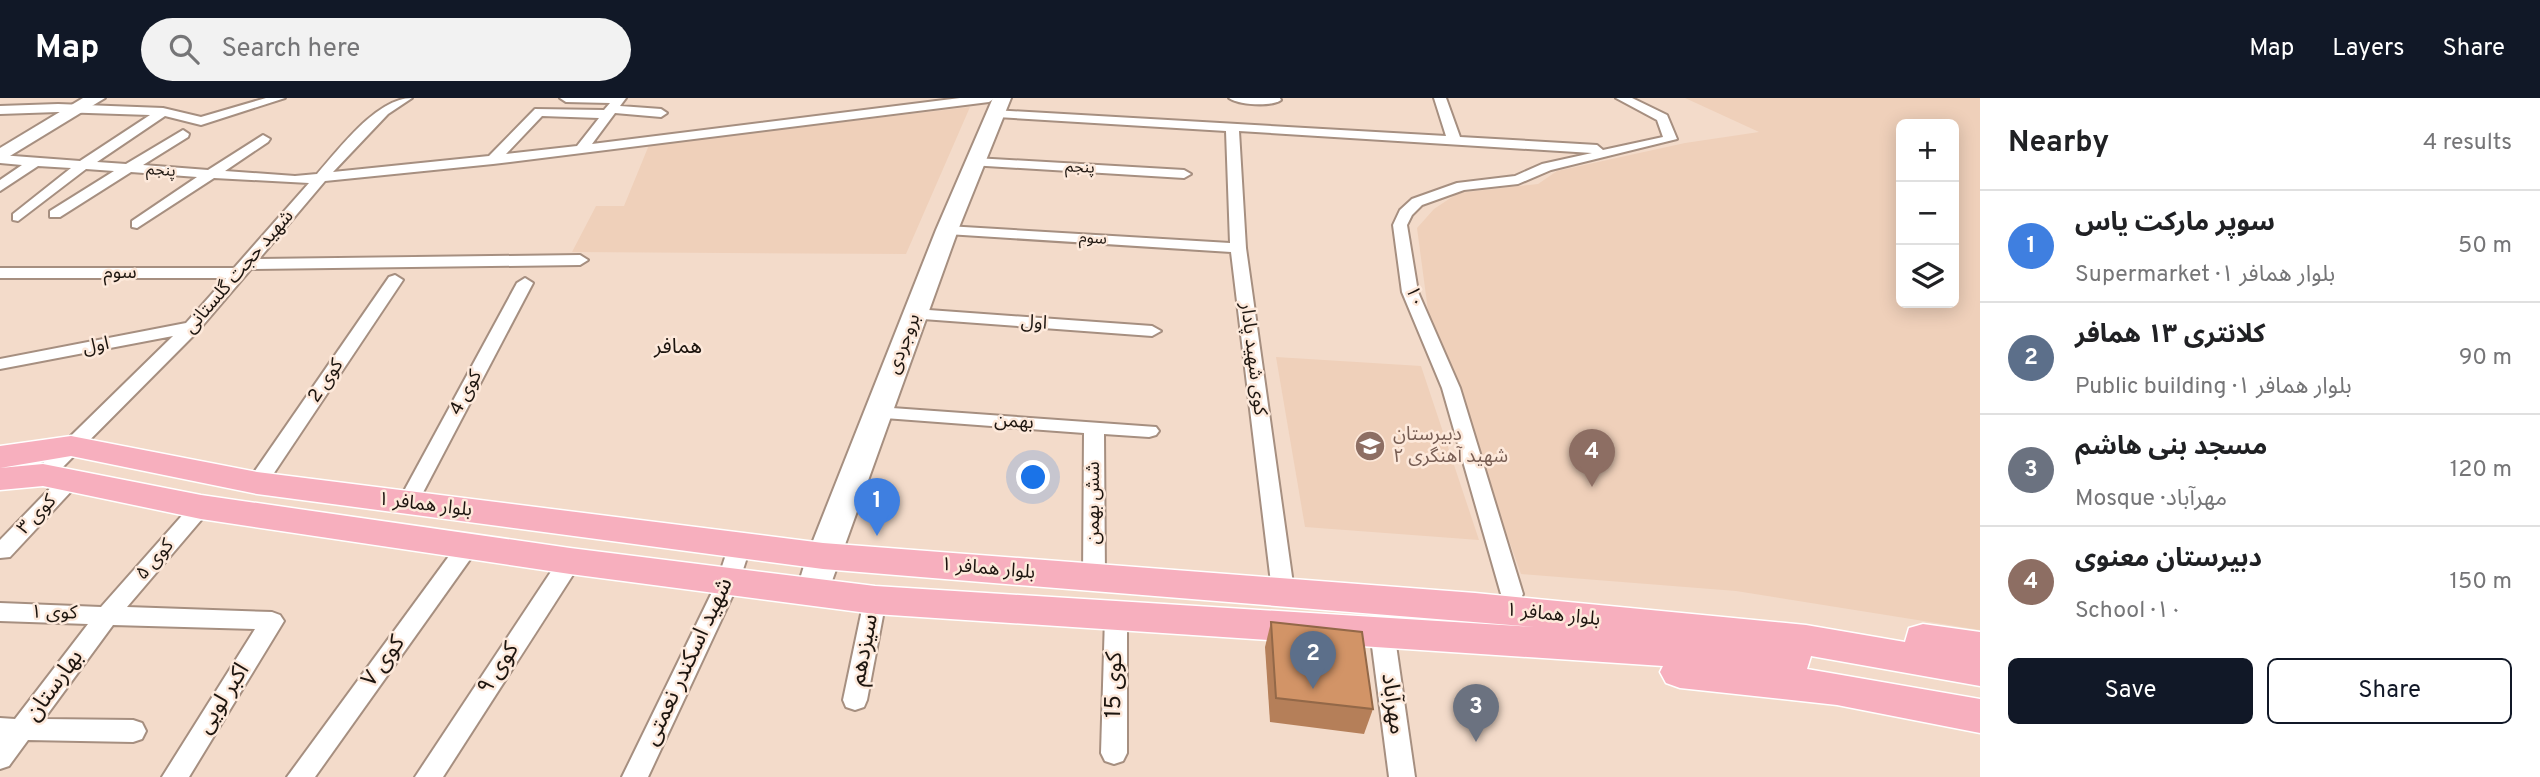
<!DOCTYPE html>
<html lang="en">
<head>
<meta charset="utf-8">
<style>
  :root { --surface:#fff; --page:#f2f2f2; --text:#202124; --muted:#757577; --line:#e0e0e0; --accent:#111827 }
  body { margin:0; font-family:Overpass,"Noto Sans Arabic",sans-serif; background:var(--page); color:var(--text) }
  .controls { position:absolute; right:21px; top:21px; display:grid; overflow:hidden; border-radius:10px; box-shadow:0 4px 18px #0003 }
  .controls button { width:63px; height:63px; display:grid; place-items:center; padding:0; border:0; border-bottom:2px solid var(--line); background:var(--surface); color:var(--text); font:35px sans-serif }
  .you { position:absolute; left:1034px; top:380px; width:24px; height:24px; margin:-18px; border:5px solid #fff; border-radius:50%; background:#1a73e8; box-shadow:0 0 0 10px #1a73e833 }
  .badge { display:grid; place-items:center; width:46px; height:46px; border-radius:50%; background:var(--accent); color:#fff; font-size:23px; font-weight:700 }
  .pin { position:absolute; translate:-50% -58px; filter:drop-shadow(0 2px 4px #0008) }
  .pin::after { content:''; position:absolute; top:37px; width:24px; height:21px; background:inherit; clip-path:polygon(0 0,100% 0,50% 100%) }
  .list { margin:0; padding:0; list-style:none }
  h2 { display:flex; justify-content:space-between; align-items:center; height:91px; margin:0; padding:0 28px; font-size:30px }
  h2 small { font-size:23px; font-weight:400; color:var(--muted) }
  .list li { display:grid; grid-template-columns:46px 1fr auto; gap:21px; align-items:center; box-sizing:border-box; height:112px; padding:0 28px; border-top:2px solid var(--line) }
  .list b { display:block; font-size:26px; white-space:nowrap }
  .list p { margin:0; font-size:23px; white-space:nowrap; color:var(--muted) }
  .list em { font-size:23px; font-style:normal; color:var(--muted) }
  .actions { display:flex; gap:14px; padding:21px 28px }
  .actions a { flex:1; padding:16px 0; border:2px solid var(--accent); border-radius:10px; text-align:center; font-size:24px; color:var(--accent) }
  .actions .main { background:var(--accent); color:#fff }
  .icon { flex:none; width:38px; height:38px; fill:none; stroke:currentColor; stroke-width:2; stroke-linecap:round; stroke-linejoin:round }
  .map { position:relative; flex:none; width:1980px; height:679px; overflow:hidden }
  header { display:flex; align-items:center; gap:42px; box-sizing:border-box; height:98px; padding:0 35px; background:var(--accent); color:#fff }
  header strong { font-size:33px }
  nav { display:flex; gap:38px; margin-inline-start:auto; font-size:24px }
  .search { width:490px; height:63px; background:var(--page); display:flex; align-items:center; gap:18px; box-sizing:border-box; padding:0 24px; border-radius:38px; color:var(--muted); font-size:26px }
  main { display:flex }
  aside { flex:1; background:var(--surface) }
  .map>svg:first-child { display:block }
  .built { fill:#efd0ba; fill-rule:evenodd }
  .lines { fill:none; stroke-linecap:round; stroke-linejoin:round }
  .street-casing { stroke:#a68f80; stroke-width:4 }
  .secondary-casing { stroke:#a68f80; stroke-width:4 }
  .primary-casing { stroke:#fff; stroke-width:3 }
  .street { fill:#fff; fill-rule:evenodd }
  .secondary { fill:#fff; fill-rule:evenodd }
  .primary { fill:#f7afbe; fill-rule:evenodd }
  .wall { fill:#b57f59 }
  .building { fill:#d29467; stroke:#936848; stroke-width:2 }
  .labels { text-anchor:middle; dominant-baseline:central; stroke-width:5; stroke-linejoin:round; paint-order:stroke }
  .far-street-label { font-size:16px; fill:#1d150f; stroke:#fde9db }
  .street-label { font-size:19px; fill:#1d150f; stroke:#fde9db }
  .education-label { font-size:19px; fill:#785e54; stroke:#fde9db; text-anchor:start }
  .neighbourhood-label { font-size:21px; fill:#1d150f; stroke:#fde9db }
  .near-street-label { font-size:23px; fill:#1d150f; stroke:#fde9db }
</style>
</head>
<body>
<header>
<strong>Map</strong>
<div class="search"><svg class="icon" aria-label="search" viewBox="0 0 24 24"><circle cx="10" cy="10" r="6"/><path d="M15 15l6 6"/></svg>Search here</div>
<nav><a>Map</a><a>Layers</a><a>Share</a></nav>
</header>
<main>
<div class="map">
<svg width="1980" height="679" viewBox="0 0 1980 679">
  <rect width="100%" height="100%" fill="#f3dbca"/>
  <g class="built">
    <path d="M 1685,0 L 1980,0 L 1980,532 L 1736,493 L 1521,476 L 1429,220 L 1417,130 L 1434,111 L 1458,95 L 1538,86 L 1557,73 L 1685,45 L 1759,34 ZM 1901,26 L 1954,26 L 1954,205 L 1901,205 Z"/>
    <polygon points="970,9 906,156 572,154 596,108 624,108 649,47"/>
    <polygon points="1276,259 1421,268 1479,442 1305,429"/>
  </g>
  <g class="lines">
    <g class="street-casing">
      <g id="street">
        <path d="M 266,0 L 285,0 L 201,27 L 165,18 L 97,64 L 126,66 L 183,32 L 189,36 L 188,39 L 143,67 L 208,72 L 263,37 L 270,41 L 268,44 L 225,73 L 295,78 L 317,76 C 340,50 377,0 412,0 L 388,16 L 333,74 L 489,58 L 535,11 L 604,12 L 610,5 L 566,4 L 560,0 L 626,0 L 620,8 L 661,11 L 667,15 L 661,19 L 615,15 L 592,46 L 960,0 L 995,0 L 989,4 L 493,66 L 325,83 L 259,161 L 580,157 L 588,162 L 580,167 L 251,171 L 198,233 L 50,382 L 36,382 L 33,377 L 36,372 L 173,238 L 0,271 L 0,261 L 186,225 L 226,180 L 0,180 L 0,170 L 234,170 L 309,85 L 214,80 L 137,130 L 132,129 L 132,123 L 197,79 L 131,74 L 60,119 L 50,119 L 50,113 L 114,73 L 86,71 L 18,123 L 13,122 L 13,116 L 71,70 L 38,68 L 0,93 L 0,82 L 22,67 L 0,65 L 0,57 L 80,63 L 150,17 L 58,14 L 0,16 L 0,8 L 58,6 L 163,10 L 201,19 ZM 542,18 L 599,20 L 577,48 L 506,56 Z"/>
        <path d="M 1229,0 L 1280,0 L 1281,2 C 1271,9 1239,7 1229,0 Z"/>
        <polygon points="1434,0 1446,0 1460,39 1597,47 1603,52 1663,39 1657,22 1616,0 1632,0 1667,17 1677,41 1551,72 1518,86 1464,92 1422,107 1412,117 1407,127 1418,194 1460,290 1523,496 1520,502 1512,504 1504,502 1501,496 1442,290 1402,194 1393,127 1400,112 1412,101 1457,85 1515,78 1542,66 1592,55 1239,33 1246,150 1294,493 1291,499 1283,501 1275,499 1272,493 1231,154 947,136 940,132 947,128 1230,145 1226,33 997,19 993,18 993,12 1446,38"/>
        <polygon points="975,60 1184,72 1191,76 1184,80 970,67 970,61"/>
        <polygon points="395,177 403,182 264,390 250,390 247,385 250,380 389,179"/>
        <polygon points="525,180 533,185 418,404 415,409 401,409 398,404 517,185"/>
        <polygon points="915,211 1152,228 1161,233 1152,238 909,220 907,216 909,212"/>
        <polygon points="878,309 1156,329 1159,333 1156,337 1149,339 1104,336 1105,480 1102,486 1086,486 1083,480 1084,335 871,319 869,315"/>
        <polygon points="71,374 78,376 81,381 78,386 10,459 0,460 0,442 64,376"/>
        <polygon points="201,402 208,404 211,409 208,414 127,509 272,514 280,517 284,523 189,679 162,679 255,531 113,527 44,621 133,622 142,625 146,633 142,641 133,644 28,642 9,668 0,671 0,620 15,621 88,526 0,523 0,505 101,509 194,404"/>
        <polygon points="740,439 748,442 751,447 739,484 648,679 622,679 717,484 729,447 732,442"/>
        <polygon points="468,440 476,443 479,448 476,453 315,679 287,679 460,443"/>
        <polygon points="570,455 578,457 581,463 578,469 443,679 415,679 562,457"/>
        <polygon points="875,493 883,496 886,502 867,602 864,609 855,612 846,609 843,602 864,502 867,496"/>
        <polygon points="1116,510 1124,513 1127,519 1127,655 1123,663 1114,666 1105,663 1101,655 1105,519 1108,513"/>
        <polygon points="1382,524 1390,527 1394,533 1415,679 1389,679 1370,533 1374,527"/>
      </g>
    </g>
    <g class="secondary-casing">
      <g id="secondary">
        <polygon points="83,0 105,0 0,64 0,50"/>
        <polygon points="993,0 1011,0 958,132 828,494 824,503 812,506 800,503 796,494 807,458 936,132"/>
      </g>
    </g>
    <g class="primary-casing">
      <polygon id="primary" points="71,338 257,374 823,445 1475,495 1806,527 1905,544 1909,530 1923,526 1980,534 1980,588 1811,558 1807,571 1980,601 1980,635 1837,607 1680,590 1666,585 1660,574 1663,568 875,516 570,476 201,421 43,388 0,392 0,370 43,366 201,397 570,450 875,488 1535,529 823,471 257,396 71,358 0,370 0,348"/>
    </g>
    <use href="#street" class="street"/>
    <use href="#secondary" class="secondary"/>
    <use href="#primary" class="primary"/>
  </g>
  <polygon class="wall" points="1271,524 1373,611 1364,636 1270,624 1265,549"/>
  <polygon class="building" points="1271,524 1362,534 1373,611 1276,600"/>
  <defs>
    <g id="school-disc" transform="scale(1.575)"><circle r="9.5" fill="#8d6e63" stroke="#fde9db"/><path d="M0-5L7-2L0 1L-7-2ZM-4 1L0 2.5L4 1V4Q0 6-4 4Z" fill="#fff"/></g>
  </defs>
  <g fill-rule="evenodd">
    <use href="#school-disc" x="1370" y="348"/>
  </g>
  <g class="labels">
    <g class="far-street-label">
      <text transform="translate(1080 70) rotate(3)">پنجم</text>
      <text transform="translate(161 73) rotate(5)">پنجم</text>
      <text transform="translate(1093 141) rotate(4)">سوم</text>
    </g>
    <g class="street-label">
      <text transform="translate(239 174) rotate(-49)">شهید حجت گلستانی</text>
      <text x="120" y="175">سوم</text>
      <text transform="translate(1414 199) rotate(72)">۱۰</text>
      <text transform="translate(1034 225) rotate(4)">اول</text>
      <text transform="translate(904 246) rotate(-69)">بروجردی</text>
      <text transform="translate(96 248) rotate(-11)">اول</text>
      <text transform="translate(1253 261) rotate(83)">کوی شهید پادار</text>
      <text transform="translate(326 283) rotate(-56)">کوی 2</text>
      <text transform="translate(466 295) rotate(-62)">کوی 4</text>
      <text transform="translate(1014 324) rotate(4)">بهمن</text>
      <text transform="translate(1094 405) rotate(-90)">شش بهمن</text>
      <text transform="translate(425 407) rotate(7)">بلوار همافر ۱</text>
      <text transform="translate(37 417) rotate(-46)">کوی ۳</text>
      <text transform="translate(155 462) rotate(-49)">کوی ۵</text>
      <text transform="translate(988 471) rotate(5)">بلوار همافر ۱</text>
      <text transform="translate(54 515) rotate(1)">کوی ۱</text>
      <text transform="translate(1553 517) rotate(6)">بلوار همافر ۱</text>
    </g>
    <g class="education-label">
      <text x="1393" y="337">دبیرستان<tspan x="1393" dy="22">شهید آهنگری ۲</tspan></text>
    </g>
    <g class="neighbourhood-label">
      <text x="678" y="249">همافر</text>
    </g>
    <g class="near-street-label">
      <text transform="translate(865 552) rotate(-79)">سیزدهم</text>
      <text transform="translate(384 564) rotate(-54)">کوی ۷</text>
      <text transform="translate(689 564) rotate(-65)">شهید اسکندر نعمتی</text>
      <text transform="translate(499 571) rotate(-57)">کوی ۹</text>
      <text transform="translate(1115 587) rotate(-89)">کوی 15</text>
      <text transform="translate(55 588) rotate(-54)">بهارستان</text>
      <text transform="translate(224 601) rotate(-58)">اکبر لویی</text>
      <text transform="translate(1392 606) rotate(82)">مهرآباد</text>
    </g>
  </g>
</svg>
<div class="controls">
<button>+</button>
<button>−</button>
<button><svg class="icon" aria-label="layers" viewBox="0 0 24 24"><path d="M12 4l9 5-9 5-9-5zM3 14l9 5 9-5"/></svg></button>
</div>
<div class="you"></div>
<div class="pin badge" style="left:877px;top:438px;background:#3f7fe0">1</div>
<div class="pin badge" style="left:1313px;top:591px;background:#5c6f8a">2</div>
<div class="pin badge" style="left:1476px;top:644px;background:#6b7280">3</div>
<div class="pin badge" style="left:1592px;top:389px;background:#8d6e63">4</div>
</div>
<aside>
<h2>Nearby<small>4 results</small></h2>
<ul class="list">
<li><span class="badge" style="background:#3f7fe0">1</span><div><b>سوپر مارکت یاس</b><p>Supermarket · بلوار همافر ۱</p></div><em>50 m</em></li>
<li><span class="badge" style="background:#5c6f8a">2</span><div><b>کلانتری ۱۳ همافر</b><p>Public building · بلوار همافر ۱</p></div><em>90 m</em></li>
<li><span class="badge" style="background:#6b7280">3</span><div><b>مسجد بنی هاشم</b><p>Mosque · مهرآباد</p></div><em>120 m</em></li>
<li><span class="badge" style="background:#8d6e63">4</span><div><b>دبیرستان معنوی</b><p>School · ۱۰</p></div><em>150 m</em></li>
</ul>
<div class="actions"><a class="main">Save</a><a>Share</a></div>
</aside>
</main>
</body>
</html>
